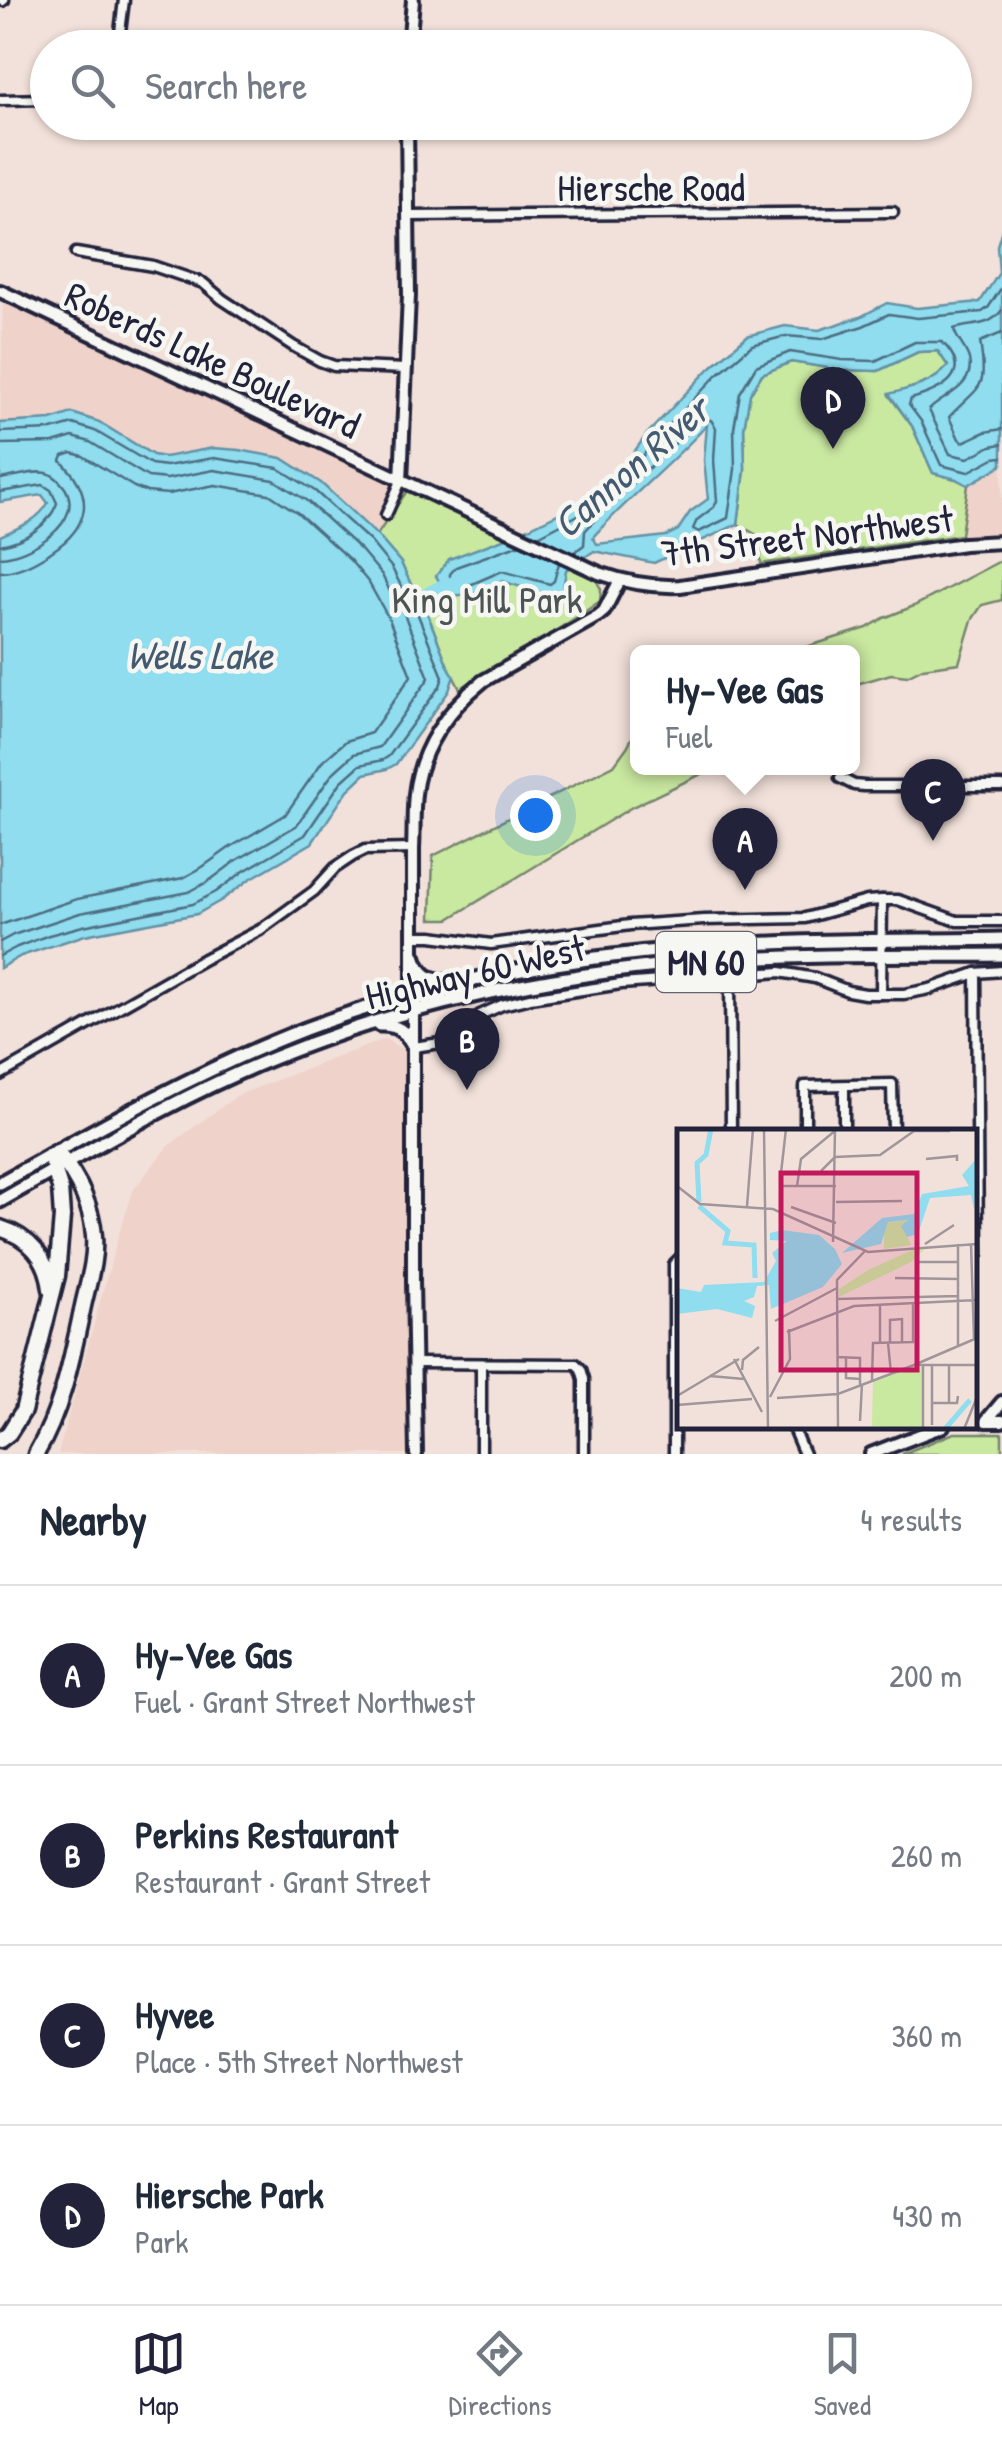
<!DOCTYPE html>
<html lang="en">
<head>
<meta charset="utf-8">
<style>
  :root { --surface:#fff; --page:#f6f6f7; --text:#1f2937; --muted:#747a83; --line:#e0e1e3; --accent:#22223b }
  body { margin:0; font-family:"Patrick Hand",sans-serif; background:var(--page); color:var(--text) }
  .you { position:absolute; left:535px; top:815px; width:35px; height:35px; margin:-25px; border:8px solid #fff; border-radius:50%; background:#1a73e8; box-shadow:0 0 0 15px #1a73e833 }
  .badge { display:grid; place-items:center; width:65px; height:65px; border-radius:50%; background:var(--accent); color:#fff; font-size:32px; font-weight:700 }
  .pin { position:absolute; translate:-50% -82px; filter:drop-shadow(0 2px 5px #0008) }
  .pin::after { content:''; position:absolute; top:52px; width:35px; height:30px; background:inherit; clip-path:polygon(0 0,100% 0,50% 100%) }
  .popup { position:absolute; left:630px; top:645px; width:230px; height:130px; box-sizing:border-box; display:grid; place-content:center; border-radius:15px; background:var(--surface); filter:drop-shadow(0 2px 8px #0005); font-size:32px; white-space:nowrap; color:var(--muted) }
  .popup b { font-size:38px; color:var(--text) }
  .popup::after { content:''; position:absolute; left:50%; top:100%; margin-left:-20px; border:20px solid transparent; border-top-color:var(--surface) }
  .list { margin:0; padding:0; list-style:none }
  h2 { display:flex; justify-content:space-between; align-items:center; height:130px; margin:0; padding:0 40px; font-size:42px }
  h2 small { font-size:32px; font-weight:400; color:var(--muted) }
  .list li { display:grid; grid-template-columns:65px 1fr auto; gap:30px; align-items:center; box-sizing:border-box; height:180px; padding:0 40px; border-top:2px solid var(--line) }
  .list b { display:block; font-size:38px; white-space:nowrap }
  .list p { margin:0; font-size:32px; white-space:nowrap; color:var(--muted) }
  .list em { font-size:32px; font-style:normal; color:var(--muted) }
  .icon { flex:none; width:55px; height:55px; fill:none; stroke:currentColor; stroke-width:2; stroke-linecap:round; stroke-linejoin:round }
  .map { position:relative; flex:none; width:1002px; height:1454px; overflow:hidden }
  .search { position:absolute; background:var(--surface); box-shadow:0 2px 8px #0004; left:30px; right:30px; top:30px; height:110px; display:flex; align-items:center; gap:25px; box-sizing:border-box; padding:0 35px; border-radius:55px; color:var(--muted); font-size:38px }
  .sheet { height:850px; background:var(--surface) }
  nav { display:flex; justify-content:space-around; align-items:center; box-sizing:border-box; height:140px; border-top:2px solid var(--line); background:var(--surface); font-size:28px; color:var(--muted) }
  nav a { display:grid; justify-items:center; gap:5px }
  nav .on { color:var(--accent) }
  .map>svg:first-child { display:block }
  .built { fill:#efd2c9 }
  .green { fill:#c9e8a0; stroke:#76856e; stroke-width:2.5 }
  .water { fill:#8fddee; stroke:#6392a6; stroke-width:2.5; fill-rule:evenodd }
  .lines { fill:none; stroke-linecap:round; stroke-linejoin:round }
  .shore { stroke:#4e6d83; stroke-width:2.5 }
  .river { stroke:#8fddee; stroke-width:14 }
  .street-casing { stroke:#22223b; stroke-width:15 }
  .secondary-casing { stroke:#22223b; stroke-width:18 }
  .primary-casing { stroke:#22223b; stroke-width:19 }
  .highway-casing { stroke:#22223b; stroke-width:21 }
  .street { stroke:#f6f6f2; stroke-width:8 }
  .secondary { stroke:#f6f6f2; stroke-width:10 }
  .primary { stroke:#f6f6f2; stroke-width:11 }
  .highway { stroke:#f6f6f2; stroke-width:14 }
  .labels { text-anchor:middle; dominant-baseline:central; stroke-width:9; stroke-linejoin:round; paint-order:stroke }
  .shield { fill:#f6f6f2; stroke:#626272; stroke-width:2.5 }
  .shield-label { font-size:35px; font-weight:bold; fill:#22223b }
  .street-label { font-size:38px; fill:#22223b; stroke:#f6f6f2 }
  .park-label { font-size:38px; fill:#4c5454; stroke:#f6f6f2 }
  .water-label { font-size:40px; font-style:italic; fill:#435a71; stroke:#f6f6f2 }
  .inset-river { fill:none; stroke:#8fddee; stroke-width:5 }
  .inset-road { fill:none; stroke:#9f959a; stroke-width:2.5 }
  .view { fill:#c2185b; fill-opacity:0.15; stroke:#c2185b; stroke-width:5 }
  .inset-edge { fill:none; stroke:#22223b; stroke-width:5 }
</style>
</head>
<body>
<div class="map">
<svg width="1002" height="1454" viewBox="0 0 1002 1454">
  <rect width="100%" height="100%" fill="#f2e1da"/>
  <filter id="ink" filterUnits="userSpaceOnUse"><feTurbulence type="fractalNoise" baseFrequency=".01" numOctaves="2"/><feDisplacementMap in="SourceGraphic" scale="20" xChannelSelector="R" yChannelSelector="G"/><feConvolveMatrix kernelMatrix="1 2 1 2 8 2 1 2 1" color-interpolation-filters="sRGB"/></filter>
  <g filter="url(#ink)">
    <g class="built">
      <polygon points="3,298 45,318 51,307 396,468 407,491 377,535 0,435"/>
      <polygon points="1002,453 1002,533 961,535 968,485"/>
      <polygon points="385,1039 404,1050 411,1454 58,1454 118,1237 134,1189 168,1146 238,1095"/>
    </g>
    <g class="green">
      <path d="M 938,351 L 948,366 C 932,385 911,387 889,395 L 912,426 L 933,473 L 956,479 L 968,485 L 961,535 L 761,564 L 760,537 L 738,524 L 745,470 L 744,428 L 750,394 L 762,374 L 791,362 L 841,370 L 878,371 L 918,352 Z"/>
      <path d="M 407,491 L 596,580 L 601,589 L 600,601 C 556,634 506,658 460,689 L 447,664 L 426,610 L 423,598 L 414,591 L 401,563 L 377,535 Z"/>
      <polygon points="1002,560 1002,600 982,605 972,620 959,663 923,668 907,676 891,674 853,685 852,652 797,652 803,648 867,628 884,618 914,606"/>
      <polygon points="637,729 638,768 714,768 632,807 449,919 431,919 433,856 614,765 627,747"/>
      <polygon points="954,1433 1002,1433 1002,1454 902,1454"/>
    </g>
    <g class="water">
      <path d="M 1002,229 L 1002,465 L 968,485 L 956,479 L 933,473 L 912,426 L 889,394 C 911,388 932,385 948,366 L 938,351 L 918,352 L 878,371 L 841,370 L 791,362 L 762,374 L 750,394 L 744,428 L 745,469 L 738,524 L 654,563 L 594,551 L 566,570 L 563,590 L 550,596 L 502,581 L 474,594 L 448,596 L 436,576 L 449,559 L 514,535 L 578,504 L 626,463 L 647,434 L 710,368 L 747,336 L 785,326 L 819,330 L 860,317 L 887,303 L 917,308 L 980,302 L 999,273 L 997,246 ZM 707,425 L 704,460 L 708,499 L 690,512 L 678,530 L 666,536 L 597,544 L 593,537 C 629,497 671,464 707,425 Z"/>
      <path d="M 72,413 L 99,422 L 153,455 L 165,457 L 213,448 L 239,450 L 282,458 L 321,483 L 377,535 L 401,563 L 414,591 L 423,598 L 426,610 L 447,664 L 454,676 L 449,691 L 396,764 L 387,769 L 365,774 L 348,790 L 312,843 L 250,879 L 222,900 L 197,914 L 85,935 L 21,956 L 0,968 L 0,536 C 18,528 38,521 48,503 L 42,495 L 0,502 L 0,423 L 51,420 Z"/>
    </g>
    <g class="lines">
      <g class="shore">
        <path d="M 1002,310 C 989,328 972,323 954,329 C 956,339 966,348 969,359 C 976,387 942,396 929,410 L 950,454 L 968,458 L 991,446 L 1002,444"/>
        <path d="M 1002,333 L 980,342 C 988,392 980,384 949,417 L 959,439 L 963,442 L 985,432 L 1002,429"/>
        <polyline points="0,432 52,430 73,424 95,431 151,464 166,466 214,458 278,468 315,491 370,541 392,568 406,596 414,605 443,677 440,686 389,756 383,760 360,765 341,782 305,835 244,871 216,892 193,904 83,926 49,935 17,947 0,956"/>
        <polyline points="0,444 53,443 73,437 90,442 148,477 167,479 214,470 274,480 307,501 361,550 382,575 395,602 403,611 429,678 380,747 354,754 333,773 296,826 237,860 209,881 189,892 80,913 13,935 0,942"/>
        <path d="M 0,479 C 14,477 33,470 47,473 C 55,475 60,481 65,488 C 86,522 29,556 0,557"/>
        <path d="M 0,492 L 43,485 L 51,490 L 57,503 C 49,526 24,541 0,545"/>
        <polyline points="538,536 584,512 632,470 655,440 717,375 752,345 786,336 822,339 863,326 889,314 918,318 982,312 988,308 1002,287"/>
        <polyline points="520,544 456,567 450,574 450,579 456,585 472,584 502,571 550,584 554,581 559,563"/>
        <path d="M 573,553 L 584,545 L 585,531 L 604,510 L 701,419 L 711,420 L 716,428 L 714,460 L 717,501 L 714,507 L 697,520 L 693,529 L 699,532 L 728,518 L 735,469 L 734,428 L 740,393 L 756,366 L 790,352 L 842,360 L 875,361 L 915,342 L 942,342 C 975,374 942,390 911,399 L 909,405 L 921,421 L 941,465 L 968,472 L 994,458 L 1002,457"/>
        <path d="M 0,572 C 18,572 36,562 51,552 C 91,526 95,494 61,461 L 63,456 L 72,453 L 83,456 L 134,487 L 147,492 L 168,494 L 215,485 L 269,494 L 298,513 L 350,560 L 369,583 L 389,619 L 411,676 L 371,733 L 346,741 L 322,762 L 285,815 L 229,848 L 201,868 L 183,878 L 77,899 L 0,925"/>
      </g>
      <polyline class="river" points="408,605 443,586 461,581"/>
      <g class="street-casing">
        <g id="street">
          <polyline points="3,1 4,0"/>
          <polyline points="118,48 124,0"/>
          <polyline points="0,100 48,99"/>
          <polyline points="409,216 893,212"/>
          <polyline points="76,253 153,266 203,283 222,299 293,346 320,361 334,366 405,369"/>
          <polyline points="386,515 401,481"/>
          <polyline points="840,778 854,785 864,786 1002,786"/>
          <polyline points="414,936 432,936 491,944 630,925 704,920 805,918 867,901 882,900 898,900 957,921 1002,921"/>
          <polyline points="730,975 731,1132"/>
          <polyline points="881,994 882,900"/>
          <polyline points="414,1047 447,1042 480,1015 502,1005 530,998 621,984 780,972 815,978 848,991 865,994 904,994 930,989 976,973 1002,971"/>
          <polyline points="0,1075 204,959 260,930 314,891 335,868 353,856 365,850 413,849"/>
          <polyline points="805,1132 805,1086 892,1084 893,1132"/>
          <polyline points="844,1132 844,1086"/>
          <polyline points="974,1254 978,1254 976,973"/>
          <polyline points="414,1363 576,1364 581,1369 584,1379 584,1454"/>
          <polyline points="481,1364 481,1454"/>
          <polyline points="792,1426 804,1454"/>
          <polyline points="674,1454 674,1264 680,1258"/>
        </g>
      </g>
      <g class="secondary-casing">
        <g id="secondary">
          <polyline points="409,48 413,0"/>
          <path d="M 0,291 L 599,573 C 627,583 652,587 680,586 L 964,544 L 1002,542"/>
          <polyline points="401,481 409,295 407,122"/>
          <polyline points="1002,1402 986,1421 1002,1421"/>
          <path d="M 416,1454 L 413,1281 L 413,849 C 414,831 413,812 415,794 C 420,748 448,709 483,681 L 598,616 L 604,611 L 620,580"/>
          <polyline points="871,1454 943,1426"/>
        </g>
      </g>
      <g class="primary-casing">
        <g id="primary">
          <path d="M 414,955 C 420,975 428,981 450,981"/>
          <path d="M 379,1025 C 397,1024 405,1031 414,1047"/>
          <path d="M 0,1183 C 99,1127 199,1070 305,1029 C 428,983 560,958 691,948 C 794,939 898,941 1002,939"/>
          <path d="M 0,1201 C 90,1150 180,1095 276,1057 C 420,999 574,970 728,960 C 819,954 911,956 1002,955"/>
        </g>
      </g>
      <g class="highway-casing">
        <g id="highway">
          <path d="M 0,1228 C 29,1237 48,1258 51,1289"/>
          <polyline points="0,1440 9,1433 23,1411 57,1276 62,1217 60,1188 50,1156"/>
          <path d="M 36,1454 C 63,1408 72,1357 83,1306 C 88,1283 96,1260 94,1236 C 92,1204 77,1177 57,1152"/>
        </g>
      </g>
      <use href="#street" class="street"/>
      <use href="#secondary" class="secondary"/>
      <use href="#primary" class="primary"/>
      <use href="#highway" class="highway"/>
    </g>
  </g>
  <g class="labels">
    <rect class="shield" x="656" y="932" width="100" height="60" rx="8"/>
    <g class="shield-label">
      <text x="706" y="962">MN 60</text>
    </g>
    <g class="street-label">
      <text x="651" y="187">Hiersche Road</text>
      <text transform="translate(213 359) rotate(25)">Roberds Lake Boulevard</text>
      <text transform="translate(807 535) rotate(-7)">7th Street Northwest</text>
      <text transform="translate(475 971) rotate(-13)">Highway 60 West</text>
    </g>
    <g class="park-label">
      <text x="487" y="599">King Mill Park</text>
    </g>
    <g class="water-label">
      <text transform="translate(630 466) rotate(-41)">Cannon River</text>
      <text x="200" y="654">Wells Lake</text>
    </g>
  </g>
  <g transform="translate(677 1129)">
    <rect width="300" height="300" fill="#f2e1da"/>
    <path d="M 231,91 L 225,97 L 234,116 L 207,120 L 207,94 ZM 242,118 L 247,121 L 234,133 L 162,168 L 162,160 L 191,141 ZM 233,238 L 246,238 L 245,300 L 195,297 L 196,253 Z" fill="#c9e8a0"/>
    <path d="M 300,29 L 297,81 L 294,66 L 253,69 L 241,105 L 230,108 L 224,97 L 231,91 L 211,93 L 204,115 L 165,124 L 205,89 L 237,85 L 245,65 L 292,57 L 285,46 ZM 105,101 L 142,106 L 158,120 L 165,135 L 146,158 L 94,180 L 92,156 L 80,157 L 77,168 L 67,172 L 78,177 L 75,189 L 40,180 L 0,185 L 0,159 L 24,163 L 27,156 L 87,153 L 99,132 L 95,124 L 110,112 L 93,111 L 93,104 Z" fill="#8fddee"/>
    <path class="inset-river" d="M 22,73 L 20,34 L 29,26 L 34,0M 22,77 L 51,102 L 48,114 L 77,116 L 78,149M 268,300 L 293,271"/>
    <path class="inset-road" d="M 87,0 L 91,300M 249,30 L 280,27 L 280,32M 144,42 L 158,28 L 203,26 L 237,2 L 273,2M 104,44 L 109,0M 0,57 L 23,75 L 96,80 L 191,123 L 300,115M 103,57 L 159,57M 120,57 L 124,30 L 159,1M 159,73 L 225,72M 70,77 L 76,0M 114,78 L 159,94M 156,113 L 158,0M 248,115 L 277,96M 281,115 L 281,217M 294,115 L 297,210M 242,133 L 280,133M 218,149 L 281,150M 160,170 L 281,167M 203,176 L 203,214M 98,192 L 160,159M 110,203 L 177,177 L 300,171M 300,209 L 237,236 L 300,236M 211,214 L 214,244M 213,214 L 213,191 L 225,190 L 225,214M 160,228 L 183,229 L 183,256M 169,228 L 169,249 L 183,250M 57,230 L 85,283M 255,236 L 255,296M 272,236 L 272,274M 65,241 L 66,231 L 82,218M 33,247 L 67,250M 195,251 L 196,214 L 236,213 L 236,175M 0,267 L 62,230M 93,268 L 113,230 L 112,200M 100,269 L 161,265 L 237,236M 255,274 L 280,274 L 281,267M 0,276 L 75,270M 183,292 L 185,255M 161,300 L 160,151 L 188,122M 246,300 L 246,236M 287,300 L 300,268"/>
    <path class="view" d="M 104,44 L 240,44 L 240,241 L 104,241 Z"/>
    <rect width="300" height="300" class="inset-edge"/>
  </g>
</svg>
<div class="you"></div>
<div class="pin badge" style="left:745px;top:890px">A</div>
<div class="popup"><b>Hy-Vee Gas</b>Fuel</div>
<div class="pin badge" style="left:467px;top:1090px">B</div>
<div class="pin badge" style="left:933px;top:841px">C</div>
<div class="pin badge" style="left:833px;top:449px">D</div>
<div class="search"><svg class="icon" aria-label="search" viewBox="0 0 24 24"><circle cx="10" cy="10" r="6"/><path d="M15 15l6 6"/></svg>Search here</div>
</div>
<section class="sheet">
<h2>Nearby<small>4 results</small></h2>
<ul class="list">
<li><span class="badge">A</span><div><b>Hy-Vee Gas</b><p>Fuel · Grant Street Northwest</p></div><em>200 m</em></li>
<li><span class="badge">B</span><div><b>Perkins Restaurant</b><p>Restaurant · Grant Street</p></div><em>260 m</em></li>
<li><span class="badge">C</span><div><b>Hyvee</b><p>Place · 5th Street Northwest</p></div><em>360 m</em></li>
<li><span class="badge">D</span><div><b>Hiersche Park</b><p>Park</p></div><em>430 m</em></li>
</ul>
</section>
<nav>
<a class="on"><svg class="icon" aria-label="map" viewBox="0 0 24 24"><path d="M3 6l6-2 6 2 6-2v14l-6 2-6-2-6 2zM9 4v14M15 6v14"/></svg>Map</a>
<a><svg class="icon" aria-label="directions" viewBox="0 0 24 24"><path d="M12 3l9 9-9 9-9-9zM9 14v-3h6M13 9l2 2-2 2"/></svg>Directions</a>
<a><svg class="icon" aria-label="saved" viewBox="0 0 24 24"><path d="M7 4h10v16l-5-4-5 4z"/></svg>Saved</a>
</nav>
</body>
</html>
